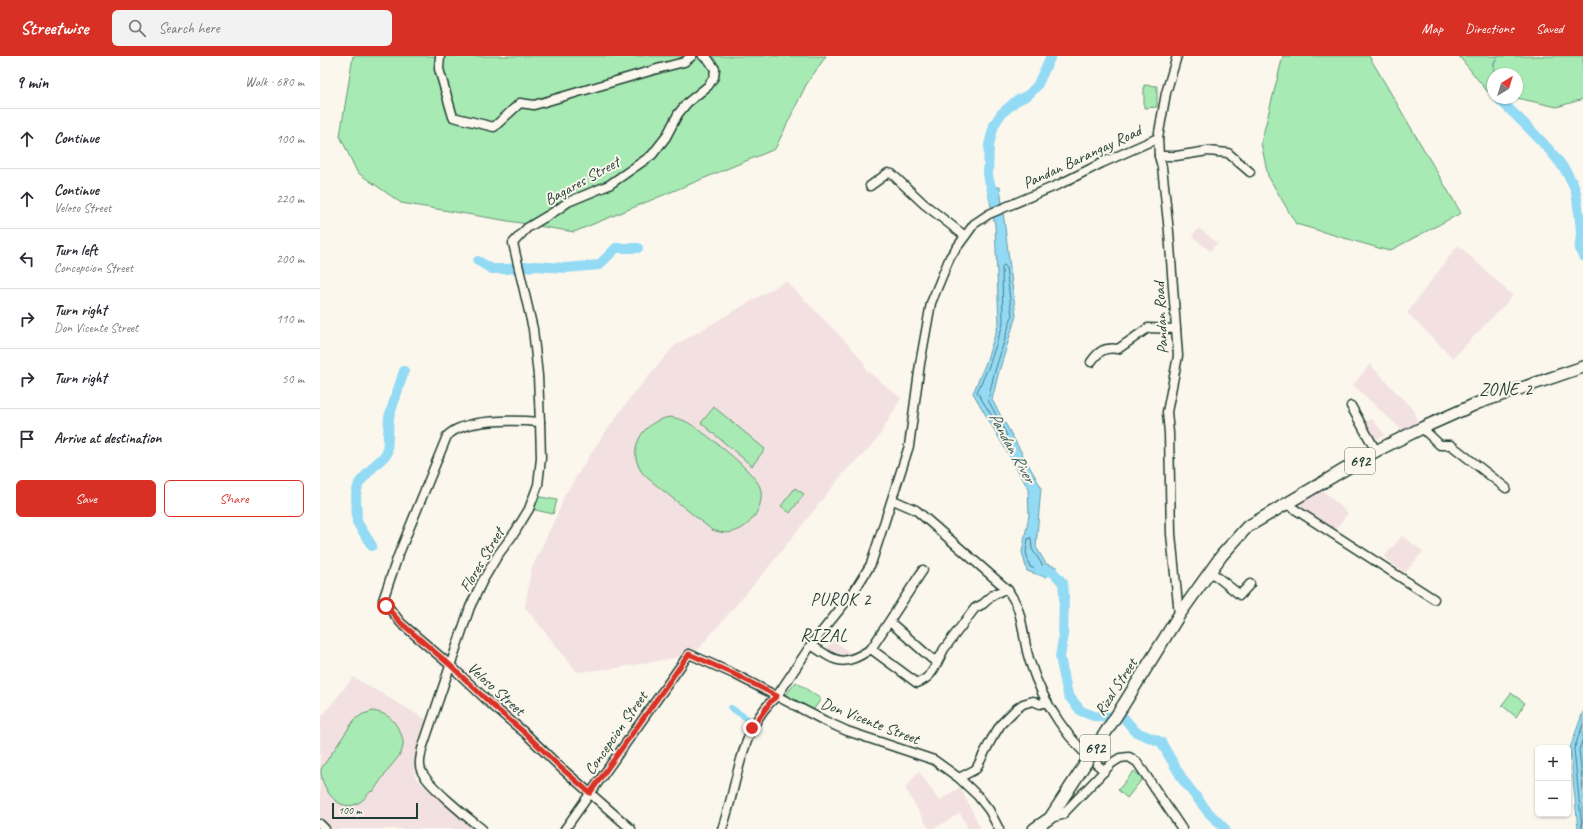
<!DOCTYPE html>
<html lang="en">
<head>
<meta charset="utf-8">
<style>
  :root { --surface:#fff; --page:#f2f2f3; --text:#2b2b33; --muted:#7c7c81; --line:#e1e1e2; --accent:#d93025 }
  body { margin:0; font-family:Caveat,sans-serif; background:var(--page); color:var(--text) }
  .controls { position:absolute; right:12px; bottom:12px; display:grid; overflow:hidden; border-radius:6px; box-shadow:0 1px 3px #0004 }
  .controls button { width:36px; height:36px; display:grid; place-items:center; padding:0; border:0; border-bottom:1px solid var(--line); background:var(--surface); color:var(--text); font:20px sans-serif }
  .compass { position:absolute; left:1167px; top:12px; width:36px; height:36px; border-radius:50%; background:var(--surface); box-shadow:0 1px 3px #0004; rotate:38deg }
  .scale { position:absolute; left:12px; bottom:10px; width:86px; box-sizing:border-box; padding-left:4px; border:2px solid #1f3d34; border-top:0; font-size:11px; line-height:14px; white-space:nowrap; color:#1f3d34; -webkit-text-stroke:3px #fbf7ec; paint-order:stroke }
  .stop { position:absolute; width:12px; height:12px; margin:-9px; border:3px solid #d93025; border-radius:50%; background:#fff }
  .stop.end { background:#d93025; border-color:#fff; box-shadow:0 1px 4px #0008 }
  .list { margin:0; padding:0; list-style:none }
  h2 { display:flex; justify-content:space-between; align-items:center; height:52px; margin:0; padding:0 16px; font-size:17px }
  h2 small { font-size:13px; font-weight:400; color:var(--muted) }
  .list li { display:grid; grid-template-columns:26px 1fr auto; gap:12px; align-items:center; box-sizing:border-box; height:60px; padding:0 16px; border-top:1px solid var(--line) }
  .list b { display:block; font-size:15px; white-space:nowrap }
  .list p { margin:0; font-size:13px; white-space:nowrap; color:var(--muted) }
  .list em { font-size:13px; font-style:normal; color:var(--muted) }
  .actions { display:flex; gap:8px; padding:12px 16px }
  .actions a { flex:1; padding:9px 0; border:1px solid var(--accent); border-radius:6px; text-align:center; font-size:14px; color:var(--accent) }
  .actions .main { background:var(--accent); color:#fff }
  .icon { flex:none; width:22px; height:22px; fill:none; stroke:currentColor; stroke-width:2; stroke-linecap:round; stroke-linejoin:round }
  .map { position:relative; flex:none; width:1263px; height:773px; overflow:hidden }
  header { display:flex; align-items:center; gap:24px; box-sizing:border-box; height:56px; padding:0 20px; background:var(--accent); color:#fff }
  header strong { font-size:19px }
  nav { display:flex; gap:22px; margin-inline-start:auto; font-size:14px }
  .search { width:280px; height:36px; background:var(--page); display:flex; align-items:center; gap:10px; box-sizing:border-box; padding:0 14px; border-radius:6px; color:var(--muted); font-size:15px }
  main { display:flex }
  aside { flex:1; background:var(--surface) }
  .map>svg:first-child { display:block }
  .built { fill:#f3e1e1 }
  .green { fill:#a8eab3; stroke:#649474 }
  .water { fill:#93daf5; stroke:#659ba8 }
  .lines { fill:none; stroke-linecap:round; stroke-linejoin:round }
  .shore { stroke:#4d7c81; stroke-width:1 }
  .stream { stroke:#659ba8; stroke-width:1.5 }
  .canal { stroke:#93daf5; stroke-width:6 }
  .river { stroke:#93daf5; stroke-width:10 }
  .minor-casing { stroke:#1f3d34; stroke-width:11 }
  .major-casing { stroke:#1f3d34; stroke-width:14 }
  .minor { stroke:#fbf7ec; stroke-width:8 }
  .major { stroke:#fbf7ec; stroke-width:11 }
  .major-bridge-casing { stroke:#1f3d34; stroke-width:14; stroke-linecap:butt }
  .major-bridge { stroke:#fbf7ec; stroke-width:11 }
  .route { stroke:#d93025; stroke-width:5 }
  .labels { text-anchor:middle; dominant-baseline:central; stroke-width:4; stroke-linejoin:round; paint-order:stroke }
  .shield { fill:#fbf7ec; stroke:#61756b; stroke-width:1 }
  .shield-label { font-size:15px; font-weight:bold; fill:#1f3d34 }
  .street-label { font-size:16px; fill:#1f3d34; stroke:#fbf7ec }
  .neighbourhood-label { font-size:17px; letter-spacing:1px; fill:#1f3d34; stroke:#fbf7ec }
  .water-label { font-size:17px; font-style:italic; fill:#365c5b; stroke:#fbf7ec }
  .quarter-label { font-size:18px; letter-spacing:1px; fill:#1f3d34; stroke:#fbf7ec }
</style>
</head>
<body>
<header>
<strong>Streetwise</strong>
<div class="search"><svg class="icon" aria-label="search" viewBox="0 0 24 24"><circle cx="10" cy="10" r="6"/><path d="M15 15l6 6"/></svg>Search here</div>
<nav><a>Map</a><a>Directions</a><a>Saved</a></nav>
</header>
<main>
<aside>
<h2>9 min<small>Walk · 680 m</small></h2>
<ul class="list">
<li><svg class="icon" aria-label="ahead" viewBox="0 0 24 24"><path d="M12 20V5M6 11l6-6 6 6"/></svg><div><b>Continue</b></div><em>100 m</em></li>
<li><svg class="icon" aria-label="ahead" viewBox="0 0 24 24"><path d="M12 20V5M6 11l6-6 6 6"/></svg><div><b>Continue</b><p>Veloso Street</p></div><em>220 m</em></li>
<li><svg class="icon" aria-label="left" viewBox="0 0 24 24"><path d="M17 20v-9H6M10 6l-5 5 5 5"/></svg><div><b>Turn left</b><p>Concepcion Street</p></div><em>200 m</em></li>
<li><svg class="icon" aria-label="right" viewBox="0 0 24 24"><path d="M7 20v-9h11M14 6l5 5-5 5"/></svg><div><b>Turn right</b><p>Don Vicente Street</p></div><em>110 m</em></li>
<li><svg class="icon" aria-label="right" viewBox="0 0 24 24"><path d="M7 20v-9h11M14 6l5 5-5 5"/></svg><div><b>Turn right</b></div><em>50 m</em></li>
<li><svg class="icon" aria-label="arrive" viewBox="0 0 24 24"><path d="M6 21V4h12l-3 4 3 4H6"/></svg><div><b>Arrive at destination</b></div></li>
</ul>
<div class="actions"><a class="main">Save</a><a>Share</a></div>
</aside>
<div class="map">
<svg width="1263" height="773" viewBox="0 0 1263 773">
  <rect width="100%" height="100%" fill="#fbf7ec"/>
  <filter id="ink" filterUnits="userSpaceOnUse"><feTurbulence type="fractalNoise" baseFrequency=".025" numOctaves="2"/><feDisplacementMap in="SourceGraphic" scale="8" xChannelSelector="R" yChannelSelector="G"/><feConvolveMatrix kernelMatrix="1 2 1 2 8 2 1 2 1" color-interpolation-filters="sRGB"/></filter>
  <g filter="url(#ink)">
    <g class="built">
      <polygon points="879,172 897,187 890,195 872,180"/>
      <polygon points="1138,189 1193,240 1133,302 1087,257"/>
      <polygon points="466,225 531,291 544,307 546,314 581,342 558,382 542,400 526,414 447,513 375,597 369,593 364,600 298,612 257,616 205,551 211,514 240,452 244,440 281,382 311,341 354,290"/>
      <polygon points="1050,308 1095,356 1098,370 1085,377 1033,329"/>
      <polygon points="1052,363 1065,379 1053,385 1042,368"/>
      <polygon points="1002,434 1028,457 1015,474 976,449"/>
      <polygon points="1082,480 1103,495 1085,517 1064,501"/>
      <polygon points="513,584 535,600 519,603 505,594"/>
      <polygon points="33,621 107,664 94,715 96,722 156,773 10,773 0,764 0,663"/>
      <polygon points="599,715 619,745 640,731 661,773 648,773 640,757 614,773 609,773 585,732"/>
    </g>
    <g class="green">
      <polygon points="33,0 506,0 486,29 455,93 254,176 81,147 37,116 20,80"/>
      <polygon points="963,0 1049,0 1141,157 1069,195 976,168 948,120 941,87"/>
      <polygon points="1139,0 1263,0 1263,43 1237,51 1197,42 1197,18 1173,18 1173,36 1167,35"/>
      <polygon points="824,29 837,30 837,51 824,52"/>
      <polygon points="394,351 445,393 432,410 381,367"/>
      <path d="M 350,361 C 355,362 360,363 365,365 C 381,373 434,415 440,431 C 446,449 430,473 412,476 C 405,478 399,476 392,474 L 325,420 C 304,397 321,365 350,361 Z"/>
      <polygon points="475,432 484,438 470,457 461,450"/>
      <polygon points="209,439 237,444 233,458 207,452"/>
      <polygon points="476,626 501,643 492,656 465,640"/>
      <polygon points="1191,637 1205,647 1196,661 1182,649"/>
      <path d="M 53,655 C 63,657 71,660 76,669 C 94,695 74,702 63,721 C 60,725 56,731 53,736 L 51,735 C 47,739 44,744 40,746 C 19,760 0,731 1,713 L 35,663 L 43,658 Z"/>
      <polygon points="814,715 823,722 807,742 798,734"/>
    </g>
    <g class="water">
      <polygon points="680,131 696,260 678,319 672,344 721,431 716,491 726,508 737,511 725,521 707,515 702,496 709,459 708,432 653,337 665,309 679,267 675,169 667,132"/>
      <polygon points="1263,656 1263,773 1258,773 1250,692"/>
    </g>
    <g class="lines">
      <g class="shore">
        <polygon points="684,209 686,211 692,260 674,318 668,344 687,379 685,381 657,336 669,310 683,268 682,211"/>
        <polygon points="711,482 712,493 723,510 726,513 725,516 710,511 706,496 708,483"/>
        <polyline points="1263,682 1259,694 1263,732"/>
        <polyline points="1262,773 1254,693 1263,668"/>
      </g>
      <polyline class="stream" points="1174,18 1174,8 1178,0"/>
      <polyline class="canal" points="411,652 434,667"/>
      <g class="river">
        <path d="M 1178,42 C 1200,64 1249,107 1256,137 C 1258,149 1260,164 1261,176 C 1261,187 1257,190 1263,200"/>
        <polyline points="675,145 668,120 669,89 674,69 681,58 696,45 708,39 717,30 731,0"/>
        <polyline points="158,205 172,213 186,213 215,210 246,212 279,209 296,192 318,192"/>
        <polyline points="52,490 37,466 36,438 39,427 54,410 67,398 69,361 84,315"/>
        <polyline points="719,514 733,516 743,527 744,539 743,583 740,601 748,639 761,655 774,660 803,661 816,676 841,686 863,724 888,756 905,773"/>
      </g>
      <g class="minor-casing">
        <g id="minor">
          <polyline points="120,0 119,13 133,61 174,71 200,47 214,49 337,13 364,6 372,0"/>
          <polyline points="857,0 846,37 838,82 839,100 842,111 849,176 858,300 847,356 849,377 851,478 859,559"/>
          <polyline points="839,100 856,100 888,95 908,97 930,116"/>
          <polyline points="550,130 568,117 572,118 604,148 645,180"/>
          <path d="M 771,306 C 779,295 784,291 798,293 L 828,272 L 856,273"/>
          <polyline points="1031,350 1056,395"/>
          <path d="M 220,366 C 196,364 144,362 127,380 L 78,500 L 63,544 L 81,567 L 130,609 L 173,650 L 205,677 L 239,710 L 311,773"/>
          <polyline points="1102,372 1120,389 1131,389 1186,432"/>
          <polyline points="573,444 596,454 688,534"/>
          <polyline points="965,447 1114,543"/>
          <polyline points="891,516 920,539 930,528"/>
          <path d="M 570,566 L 612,603 L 616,603 L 620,601 L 624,593 L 655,552 L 663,548 L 673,539 L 683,534 L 688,534 C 691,540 696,546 698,553 C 704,570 704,589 710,606 C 723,648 750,688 785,715"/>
          <path d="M 491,589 C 518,607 523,611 551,593 L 603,514"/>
          <path d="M 551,593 L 597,627 C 611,622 614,613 620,601"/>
          <polyline points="639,722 656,713 671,684 681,668 696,653 703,648 713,645 720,648 727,646"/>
          <polyline points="730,762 742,759 792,707 800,702 809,701 817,706 862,773"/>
          <polyline points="0,768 5,773"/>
          <path d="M 162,773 C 149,763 105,727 101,714 C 98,707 101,700 102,693 L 150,551 L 162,526 L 178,499 L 195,476 L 209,453 L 218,429 L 221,402 L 220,366 L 218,320 L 213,273 L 193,187 L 207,172 L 237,154 L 248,146 L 289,129 L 332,99 L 346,81 L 358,58 L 367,47 L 388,30 L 394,21 L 395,13 L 388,3 L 383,0"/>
          <polyline points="245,773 369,598 414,618 505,665 527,675 614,704 639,722 658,740 669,754 679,773"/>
          <path d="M 402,773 C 418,729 419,672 457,640 L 491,589 L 533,537 L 551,508 L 589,390 L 600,308 L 611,247 L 630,201 L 654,168 L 669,158 L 740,128 L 782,107 L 838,82"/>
        </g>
      </g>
      <g class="major-casing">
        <g id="major">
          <polyline points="802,651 859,559 902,499 927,471 1056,395 1102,372 1158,347 1263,311"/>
          <polyline points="714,773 730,762 749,733"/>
        </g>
      </g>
      <use href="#minor" class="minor"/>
      <use href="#major" class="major"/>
      <g class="major-bridge-casing">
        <polyline id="major-bridge" points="749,733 802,651"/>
      </g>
      <use href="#major-bridge" class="major-bridge"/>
    </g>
  </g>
  <g class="lines" filter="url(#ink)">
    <polyline class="route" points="66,550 81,567 130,609 173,650 205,677 239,710 270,737 369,598 414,618 457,640 451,645 432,672"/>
  </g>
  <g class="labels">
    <g class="shield">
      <rect x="1025" y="392" width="30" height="26" rx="3"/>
      <rect x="760" y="679" width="30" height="26" rx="3"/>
    </g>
    <g class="shield-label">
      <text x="1040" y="405">692</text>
      <text x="775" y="692">692</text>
    </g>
    <g class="street-label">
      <text transform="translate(762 101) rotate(-25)">Pandan Barangay Road</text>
      <text transform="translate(262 125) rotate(-29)">Bagares Street</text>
      <text transform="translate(841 262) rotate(-93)">Pandan Road</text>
      <text transform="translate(162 504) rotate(-59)">Flores Street</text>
      <text transform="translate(796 631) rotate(-57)">Rizal Street</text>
      <text transform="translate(176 633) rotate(42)">Veloso Street</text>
      <text transform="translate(550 665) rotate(21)">Don Vicente Street</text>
      <text transform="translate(296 677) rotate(-55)">Concepcion Street</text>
    </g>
    <g class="neighbourhood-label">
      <text x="1186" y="333">ZONE 2</text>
      <text x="521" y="543">PUROK 2</text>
    </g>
    <g class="water-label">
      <text transform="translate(692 391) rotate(61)">Pandan River</text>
    </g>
    <g class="quarter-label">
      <text x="504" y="579">RIZAL</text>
    </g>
  </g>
</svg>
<div class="controls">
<button>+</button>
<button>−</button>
</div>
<svg class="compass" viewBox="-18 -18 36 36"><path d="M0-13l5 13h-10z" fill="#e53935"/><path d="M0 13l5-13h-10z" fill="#7c7c81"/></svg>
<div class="scale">100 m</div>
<div class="stop" style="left:66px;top:550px"></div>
<div class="stop end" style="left:432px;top:672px"></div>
</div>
</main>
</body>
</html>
